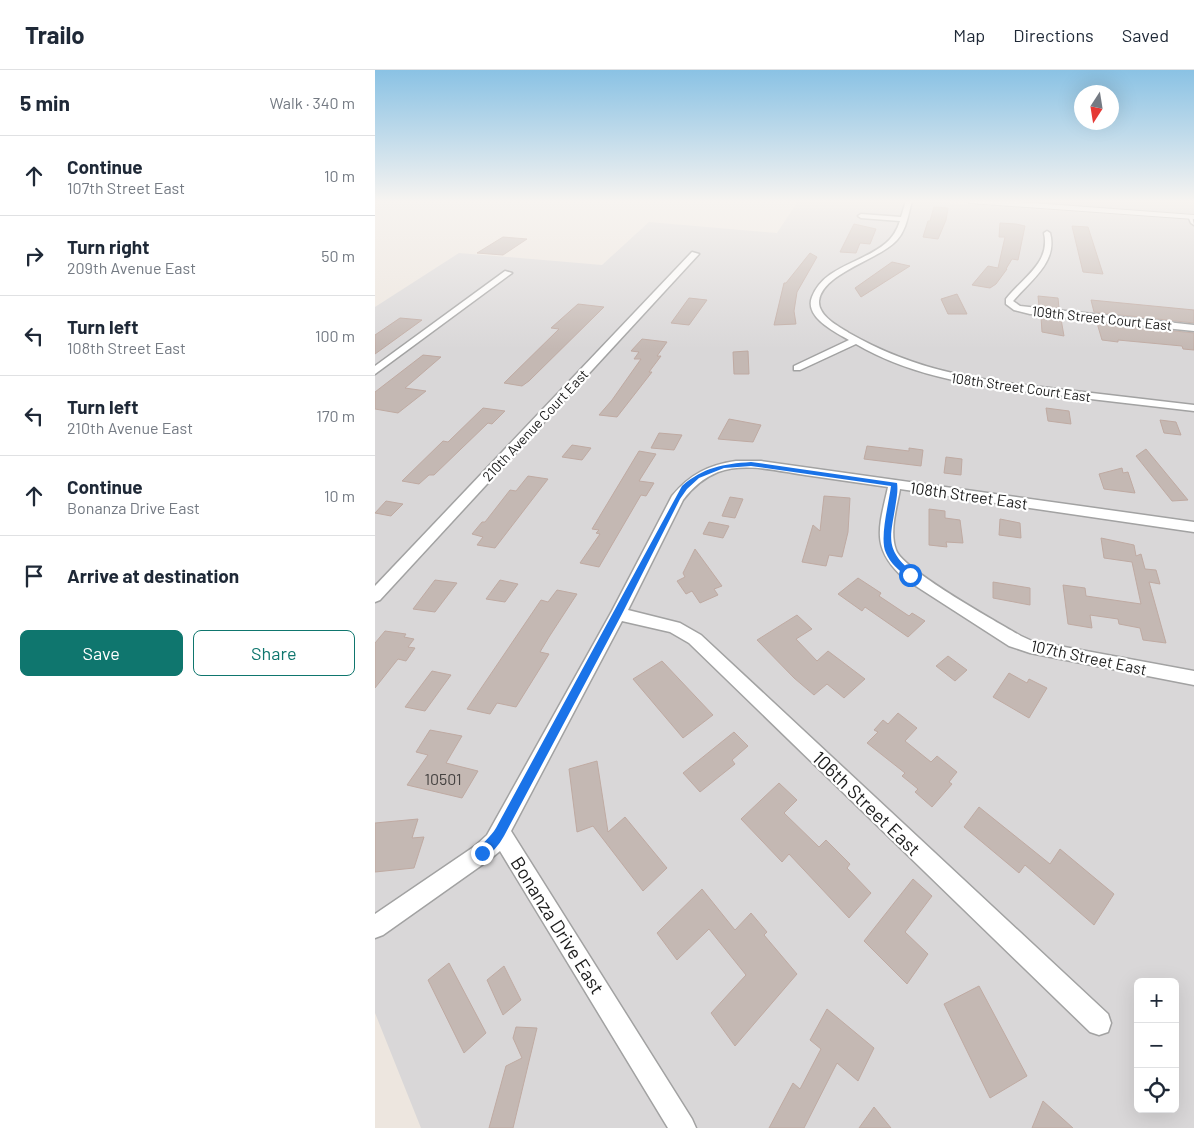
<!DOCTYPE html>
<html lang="en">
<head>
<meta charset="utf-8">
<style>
  :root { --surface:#fff; --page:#f2f2f3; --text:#1f2937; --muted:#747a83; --line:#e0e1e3; --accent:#0f766e }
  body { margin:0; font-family:Barlow,sans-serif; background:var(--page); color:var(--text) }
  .controls { position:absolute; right:15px; bottom:15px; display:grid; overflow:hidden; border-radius:8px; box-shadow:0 5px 20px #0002 }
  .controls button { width:45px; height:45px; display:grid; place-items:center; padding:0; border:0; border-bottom:1px solid var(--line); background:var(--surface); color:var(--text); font:25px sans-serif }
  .compass { position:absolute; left:699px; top:15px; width:45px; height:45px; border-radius:50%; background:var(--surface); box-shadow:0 5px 20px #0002; rotate:192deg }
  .stop { position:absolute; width:15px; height:15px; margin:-11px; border:4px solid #1a73e8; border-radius:50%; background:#fff }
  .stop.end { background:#1a73e8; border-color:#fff; box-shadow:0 1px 5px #0008 }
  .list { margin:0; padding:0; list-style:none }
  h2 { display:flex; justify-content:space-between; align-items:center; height:65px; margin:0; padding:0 20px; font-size:21px }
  h2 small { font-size:16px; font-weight:400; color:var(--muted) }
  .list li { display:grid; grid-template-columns:32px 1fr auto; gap:15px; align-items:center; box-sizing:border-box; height:80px; padding:0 20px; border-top:1px solid var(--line) }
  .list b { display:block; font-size:19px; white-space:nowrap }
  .list p { margin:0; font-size:16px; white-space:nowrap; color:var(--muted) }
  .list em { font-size:16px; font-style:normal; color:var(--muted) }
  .actions { display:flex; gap:10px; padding:15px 20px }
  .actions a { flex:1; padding:11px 0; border:1px solid var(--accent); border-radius:8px; text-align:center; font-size:18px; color:var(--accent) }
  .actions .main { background:var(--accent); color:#fff }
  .icon { flex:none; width:28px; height:28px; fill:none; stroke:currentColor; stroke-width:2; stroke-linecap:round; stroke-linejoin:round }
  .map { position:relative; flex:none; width:819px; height:1058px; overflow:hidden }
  header { display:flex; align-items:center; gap:30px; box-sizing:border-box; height:70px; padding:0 25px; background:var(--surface); border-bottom:1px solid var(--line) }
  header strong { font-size:24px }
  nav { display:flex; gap:28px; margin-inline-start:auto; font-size:18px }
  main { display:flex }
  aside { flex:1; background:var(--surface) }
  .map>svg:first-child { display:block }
  .residential { fill:#d9d7d8; fill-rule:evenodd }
  .building { fill:#c4b8b3; stroke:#bfaaa2 }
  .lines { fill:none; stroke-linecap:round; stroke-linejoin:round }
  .minor-casing { stroke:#a2a2a2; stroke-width:3 }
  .tertiary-casing { stroke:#a2a2a2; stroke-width:2 }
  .minor { fill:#fff; fill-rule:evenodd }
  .tertiary { fill:#fff; fill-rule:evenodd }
  .route { fill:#1a73e8 }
  .labels { text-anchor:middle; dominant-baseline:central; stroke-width:4.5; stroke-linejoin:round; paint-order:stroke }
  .far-street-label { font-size:14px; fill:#1b1b1b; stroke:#fff }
  .street-label { font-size:16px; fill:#1b1b1b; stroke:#fff }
  .near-number-label { font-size:16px; fill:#454241 }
  .near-street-label { font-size:19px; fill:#1b1b1b; stroke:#fff }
</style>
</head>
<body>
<header>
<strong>Trailo</strong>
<nav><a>Map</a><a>Directions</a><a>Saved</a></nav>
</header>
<main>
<aside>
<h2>5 min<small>Walk · 340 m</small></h2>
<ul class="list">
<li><svg class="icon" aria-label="ahead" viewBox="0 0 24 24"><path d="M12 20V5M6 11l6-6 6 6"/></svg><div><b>Continue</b><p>107th Street East</p></div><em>10 m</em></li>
<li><svg class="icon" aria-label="right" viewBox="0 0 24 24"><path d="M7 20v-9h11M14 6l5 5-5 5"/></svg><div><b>Turn right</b><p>209th Avenue East</p></div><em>50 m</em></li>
<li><svg class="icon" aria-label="left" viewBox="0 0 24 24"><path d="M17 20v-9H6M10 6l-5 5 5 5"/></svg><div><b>Turn left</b><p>108th Street East</p></div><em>100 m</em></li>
<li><svg class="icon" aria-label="left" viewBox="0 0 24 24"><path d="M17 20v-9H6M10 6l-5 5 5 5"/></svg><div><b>Turn left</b><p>210th Avenue East</p></div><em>170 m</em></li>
<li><svg class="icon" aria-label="ahead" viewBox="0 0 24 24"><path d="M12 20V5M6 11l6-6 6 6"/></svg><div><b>Continue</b><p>Bonanza Drive East</p></div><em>10 m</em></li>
<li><svg class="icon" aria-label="arrive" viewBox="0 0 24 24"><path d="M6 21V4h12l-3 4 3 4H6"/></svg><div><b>Arrive at destination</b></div></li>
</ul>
<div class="actions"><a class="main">Save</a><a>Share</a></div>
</aside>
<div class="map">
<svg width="819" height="1058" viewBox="0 0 819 1058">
  <rect width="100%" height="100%" fill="#ede6df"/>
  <g class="residential">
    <path d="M 423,131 L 544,131 L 819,150 L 819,1058 L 46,1058 L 0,943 L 0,237 L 84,183 L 227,195 L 274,152 L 402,163 ZM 763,912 L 800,912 L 800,1039 L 763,1039 Z"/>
    <polygon points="626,131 819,131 819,144"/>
  </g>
  <g class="building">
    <polygon points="559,137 573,138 571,150 563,169 548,167 553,151 555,151"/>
    <polygon points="625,153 641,154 650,156 643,190 637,189 631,199 632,199 621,214 615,218 597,215 613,196 623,198 630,167 624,167"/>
    <polygon points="479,154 501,159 495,174 485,173 481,183 465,182"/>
    <polygon points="697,156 713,157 728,204 708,202"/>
    <polygon points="128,167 152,169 128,185 102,183"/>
    <polygon points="435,183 442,187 422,222 419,241 421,254 399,255 409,213 411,213"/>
    <polygon points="517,192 535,196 486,227 480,218"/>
    <polygon points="582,224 592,244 573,244 566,229"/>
    <polygon points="663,226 683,228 684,238 664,236"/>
    <polygon points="314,228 332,230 314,255 296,253"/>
    <polygon points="716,230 819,240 819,253 719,242"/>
    <polygon points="203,234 229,237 154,311 147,316 129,313 184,259 176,258"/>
    <polygon points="666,247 686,249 689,266 667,262"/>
    <polygon points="25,248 47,250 0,284 0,265"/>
    <polygon points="722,253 819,263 819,280 808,279 807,276 743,270 743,272 727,270"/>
    <polygon points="267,269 292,272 282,286 286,286 274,302 277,302 242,347 224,345 237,330 266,289 259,289 264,282 256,281"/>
    <polygon points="373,281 374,304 359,304 358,282"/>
    <polygon points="48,285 66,287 30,318 51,321 23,343 0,339 0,322"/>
    <polygon points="108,338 130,341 117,354 113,353 59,405 54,405 44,414 27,411 68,371 73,372"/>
    <polygon points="671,338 694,341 696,354 673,351"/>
    <polygon points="354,349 386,355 378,372 343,369"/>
    <polygon points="785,350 801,352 806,365 789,363"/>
    <polygon points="284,363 307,365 299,380 276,378"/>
    <polygon points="197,375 216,378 207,390 187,387"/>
    <polygon points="492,376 534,381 534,378 548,380 546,396 489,389"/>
    <polygon points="771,379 813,430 797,431 761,386"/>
    <polygon points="264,381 281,384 264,411 279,413 271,426 266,425 224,497 205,493 225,464 221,463 224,460 217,459"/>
    <polygon points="571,387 587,389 586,405 569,403"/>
    <polygon points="747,398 748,403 753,402 760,423 729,419 724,404"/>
    <polygon points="153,406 173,409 120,478 102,475 108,467 97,464 107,452 110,452 135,420 141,421"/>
    <polygon points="449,426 475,428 473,462 467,487 454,485 451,496 427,492 438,455 445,461"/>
    <polygon points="355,427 368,429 360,448 347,446"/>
    <polygon points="11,431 28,434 16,446 0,443"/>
    <polygon points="554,439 570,441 570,448 585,450 588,473 571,472 572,477 554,475"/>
    <polygon points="625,449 645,453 646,468 624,465"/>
    <polygon points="334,452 354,456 348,468 328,464"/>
    <polygon points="726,468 759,475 761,486 766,484 770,499 781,500 785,514 774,512 791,573 768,570 765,558 744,554 743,549 715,545 717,558 693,554 688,515 710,518 711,526 766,534 757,492 729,488"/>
    <polygon points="320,479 347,516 339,519 343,525 325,533 317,521 311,524 302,511 310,507 308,503"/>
    <polygon points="483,508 506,523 504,526 534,546 537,543 550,551 533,567 490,537 487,541 463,524"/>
    <polygon points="60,510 82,513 60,542 38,539"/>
    <polygon points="125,510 143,514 130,532 111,529"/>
    <polygon points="618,512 655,518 655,535 618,528"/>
    <polygon points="182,520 202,524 174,567 165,582 174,584 141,637 122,633 115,644 92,639 166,530 173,532"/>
    <polygon points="422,545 437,559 421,569 442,591 453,581 490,609 469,628 452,614 439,625 419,608 382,570"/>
    <polygon points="10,561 31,564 29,567 39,569 33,577 40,578 31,591 23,589 0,618 0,573"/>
    <polygon points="573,586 592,600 580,611 561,596"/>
    <polygon points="287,591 338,645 308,668 258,609"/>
    <polygon points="57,601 76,605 50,641 30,637"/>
    <polygon points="634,603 652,613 654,609 672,618 654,648 618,627"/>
    <polygon points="523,643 542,658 530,671 556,692 562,686 582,702 574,712 577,714 557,737 540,722 543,719 527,706 530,703 492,673 503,662 499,660 508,650 513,654"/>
    <polygon points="55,660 87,666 71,693 103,701 87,728 32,715 53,685 41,682"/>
    <polygon points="359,662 373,676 357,690 360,694 325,722 308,703"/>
    <polygon points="222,691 233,762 250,747 292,798 268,821 218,756 202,762 194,699"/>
    <polygon points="404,713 422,730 409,743 444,777 451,770 475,794 472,798 496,823 474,848 414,784 407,792 366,749"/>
    <polygon points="604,737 675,794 685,779 739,824 719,855 650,795 644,803 589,757"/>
    <polygon points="43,749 37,768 49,767 39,798 0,802 0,753"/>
    <polygon points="538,809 557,826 530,862 553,884 532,914 489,871"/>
    <polygon points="327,819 360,860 376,843 392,862 389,865 422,904 360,976 336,943 371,905 334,859 302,890 282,863"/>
    <polygon points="74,893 111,963 89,983 53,910"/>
    <polygon points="129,896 146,930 128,945 112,910"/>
    <polygon points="604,916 652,1006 615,1028 569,934"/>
    <polygon points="452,939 499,978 483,1011 462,993 429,1058 394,1058 418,1013 425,1019 446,979 435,970"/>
    <polygon points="141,957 162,958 138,1058 114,1058 131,996 147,988 138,968"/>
    <polygon points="668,1031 698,1058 657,1058"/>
    <polygon points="499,1037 516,1058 484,1058"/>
  </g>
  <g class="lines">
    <g class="minor-casing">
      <g id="minor">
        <path d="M 531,131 L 537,131 C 533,144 532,159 522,170 C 504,190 447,203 444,231 C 443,246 463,256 474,263 C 546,304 611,311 691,320 C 734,325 776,330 819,335 L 819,341 C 776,336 733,331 690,326 C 618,318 544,311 481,274 L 425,300 L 419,300 L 419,296 L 474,270 C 460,262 429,247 437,227 C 449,196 488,193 511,173 C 518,167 522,160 525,151 L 486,148 L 483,146 L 486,144 L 526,147 Z"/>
        <polygon points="813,146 817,146 819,155 816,153"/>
        <path d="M 672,161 L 675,163 C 683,192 656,210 639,230 L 638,231 L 645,236 L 819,255 L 819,261 L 655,244 L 639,240 L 631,234 L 631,229 C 647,208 676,193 669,163 Z"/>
        <polygon points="317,182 324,184 5,530 0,532 0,516"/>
        <polygon points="130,201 137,203 0,304 0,296"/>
        <path d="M 361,391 L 386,391 L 819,452 L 819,462 L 525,419 C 522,437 514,461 521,480 C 528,500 622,552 646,566 L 657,571 L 819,601 L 819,615 L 655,583 L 634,576 L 530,509 C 495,478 504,458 513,417 C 486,413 458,409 430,405 C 402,401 370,392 343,402 C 328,408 317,418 308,430 L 253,540 L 305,553 L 326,565 L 733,944 L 736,953 L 733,962 L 724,965 L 715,962 L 314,573 L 295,562 L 247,551 L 136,761 L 317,1049 L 321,1058 L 293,1058 L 125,781 L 114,790 L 8,865 L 0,868 L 0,844 L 100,776 L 112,765 L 237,541 L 297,426 C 315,404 334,395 361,391 Z"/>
      </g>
    </g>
    <g class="tertiary-casing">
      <polygon id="tertiary" points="591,131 630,131 819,145 819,149 595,133"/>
    </g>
    <use href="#minor" class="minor"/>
    <use href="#tertiary" class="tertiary"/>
  </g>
  <linearGradient id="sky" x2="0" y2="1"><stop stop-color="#8ac2e4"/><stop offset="0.47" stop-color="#f7f4f1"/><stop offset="1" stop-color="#f7f4f1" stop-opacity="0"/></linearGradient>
  <rect width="819" height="279" fill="url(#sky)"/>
  <path class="route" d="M 376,392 L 522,413 C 523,419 522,426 521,432 C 516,467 508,478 538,503 L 538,507 L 532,507 C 524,500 515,493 511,483 C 504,469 514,433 516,416 L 376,396 L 349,398 L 324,408 L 312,419 L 305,429 L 247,544 L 129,766 C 124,775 117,784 107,788 L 103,787 L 102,783 C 106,773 116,767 121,758 L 307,416 C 329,397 348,394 376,392 Z"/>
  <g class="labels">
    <g class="far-street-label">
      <text transform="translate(727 248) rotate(6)">109th Street Court East</text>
      <text transform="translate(646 317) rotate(8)">108th Street Court East</text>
      <text transform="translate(160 355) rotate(-47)">210th Avenue Court East</text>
    </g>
    <g class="street-label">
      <text transform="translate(594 425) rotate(8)">108th Street East</text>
      <text transform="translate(714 587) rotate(12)">107th Street East</text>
    </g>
    <g class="near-number-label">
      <text x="68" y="708">10501</text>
    </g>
    <g class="near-street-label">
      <text transform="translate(492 733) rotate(44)">106th Street East</text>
      <text transform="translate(183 855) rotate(58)">Bonanza Drive East</text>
    </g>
  </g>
</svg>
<div class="controls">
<button>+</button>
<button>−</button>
<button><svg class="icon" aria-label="locate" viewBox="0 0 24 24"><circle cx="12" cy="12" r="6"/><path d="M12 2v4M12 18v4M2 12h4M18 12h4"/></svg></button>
</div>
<svg class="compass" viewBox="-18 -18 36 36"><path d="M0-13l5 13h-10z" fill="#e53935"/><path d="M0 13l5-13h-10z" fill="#747a83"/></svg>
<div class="stop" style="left:535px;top:505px"></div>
<div class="stop end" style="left:107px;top:783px"></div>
</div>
</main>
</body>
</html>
